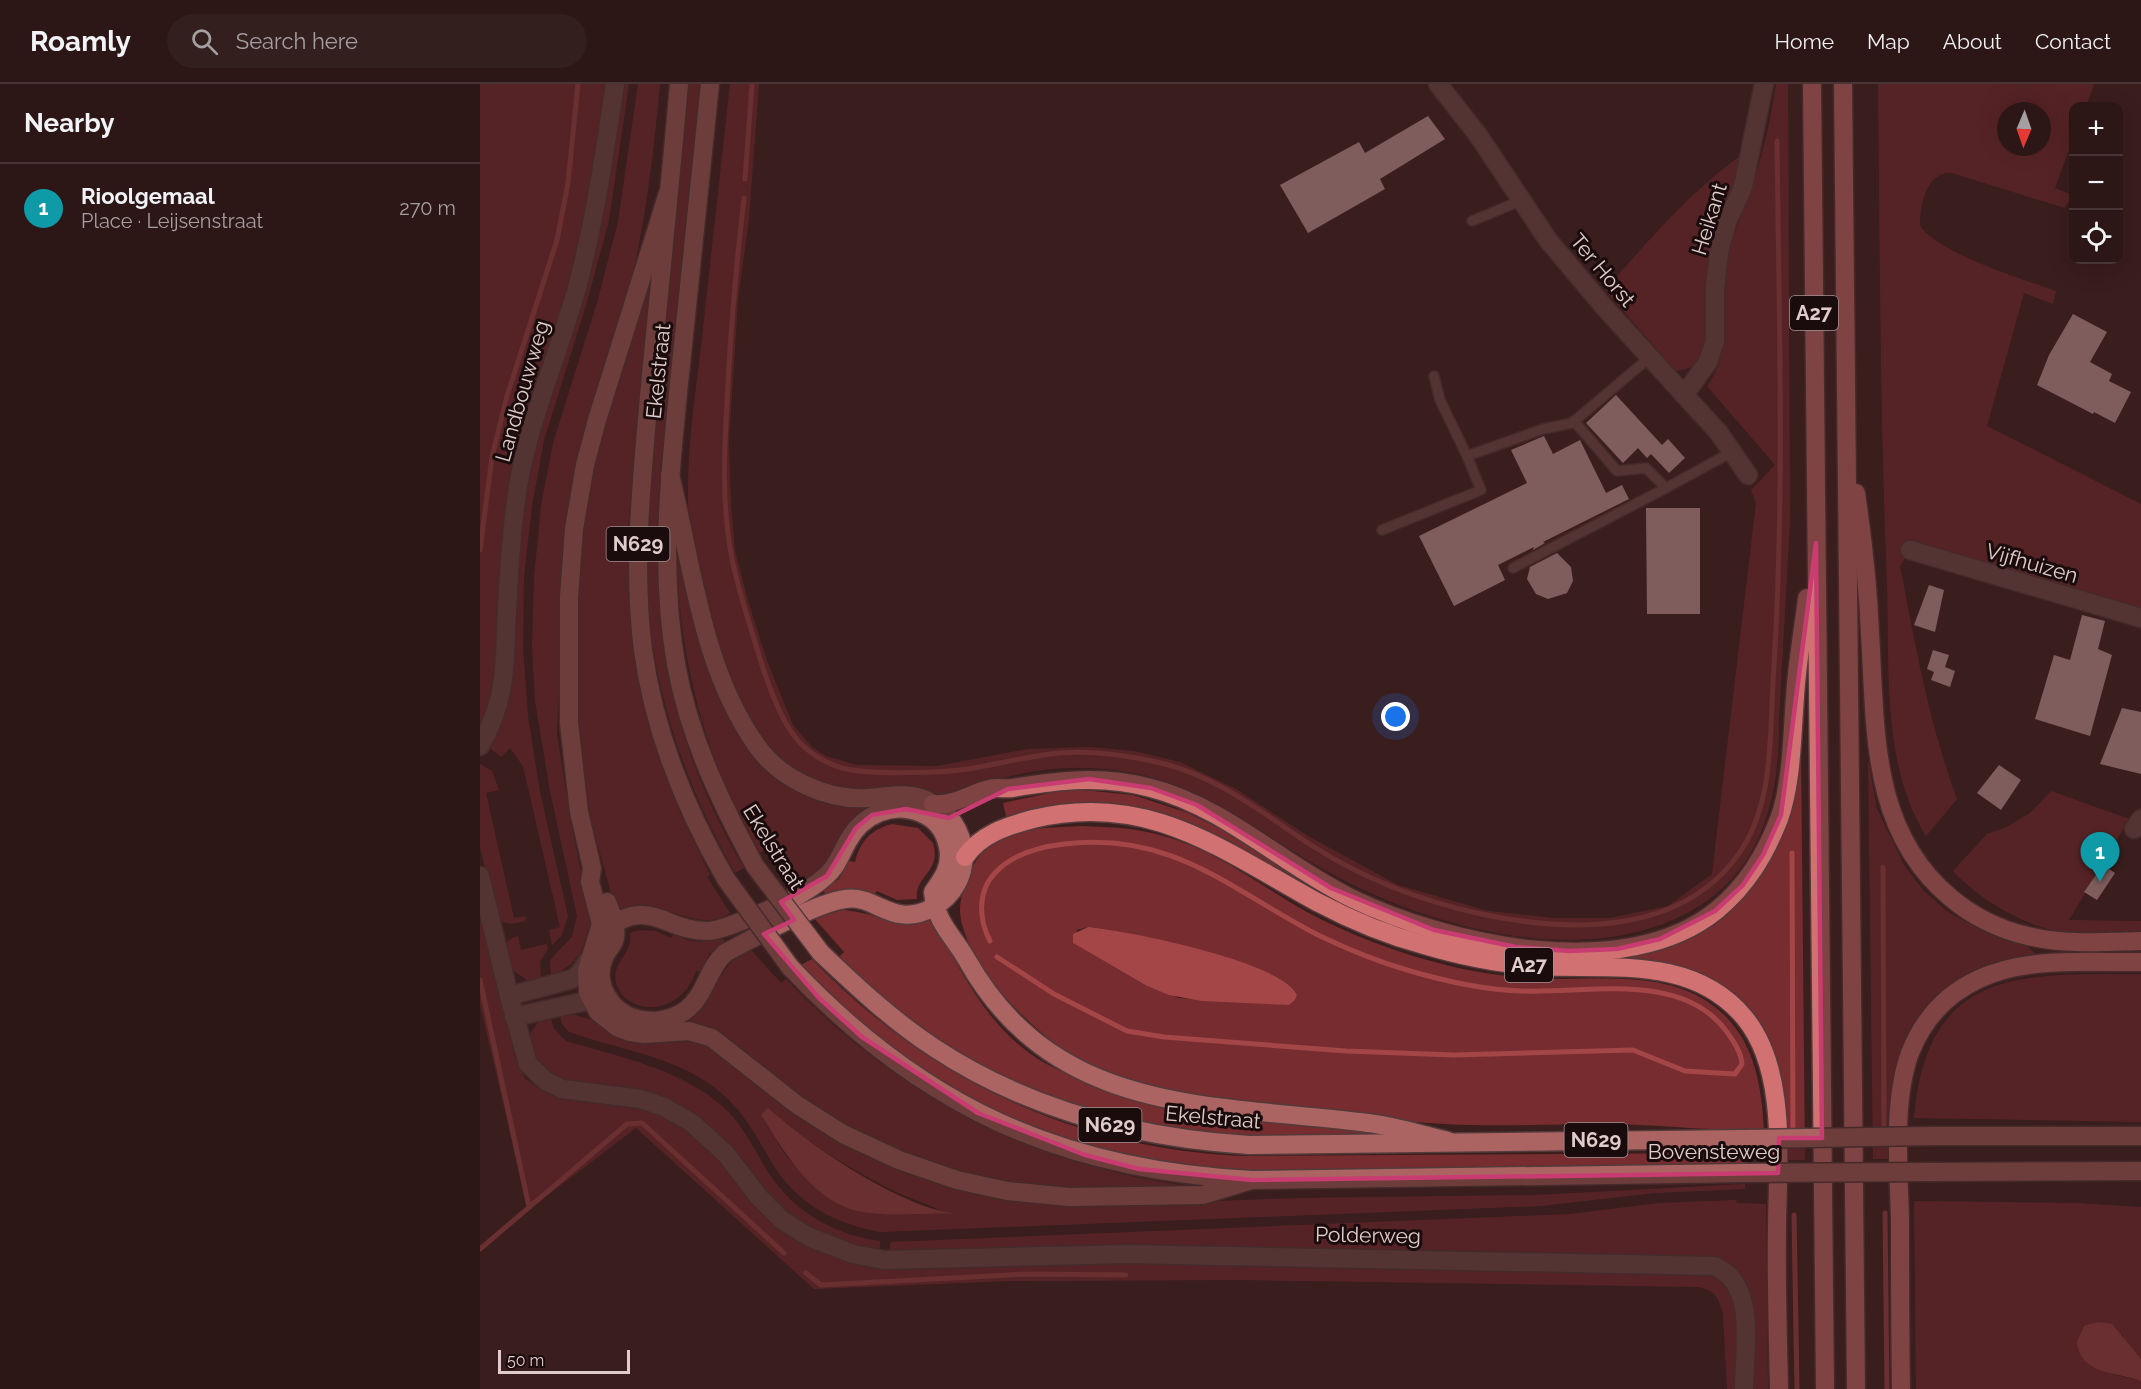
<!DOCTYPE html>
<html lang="en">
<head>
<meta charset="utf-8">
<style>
  :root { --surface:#2c1616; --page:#341f1f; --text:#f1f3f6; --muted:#a69fa1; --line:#483535; --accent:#51ccd4 }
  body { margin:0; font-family:Raleway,sans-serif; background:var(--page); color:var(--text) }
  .controls { position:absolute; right:18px; top:18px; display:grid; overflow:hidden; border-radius:12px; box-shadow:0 6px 24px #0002 }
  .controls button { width:54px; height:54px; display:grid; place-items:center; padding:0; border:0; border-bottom:2px solid var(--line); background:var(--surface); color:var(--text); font:30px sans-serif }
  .compass { position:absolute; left:1517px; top:18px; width:54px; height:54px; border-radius:50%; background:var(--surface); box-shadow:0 6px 24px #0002; rotate:182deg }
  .scale { position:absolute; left:18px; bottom:15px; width:132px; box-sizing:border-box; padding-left:6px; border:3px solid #e0cccb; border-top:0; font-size:16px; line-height:21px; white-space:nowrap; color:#e0cccb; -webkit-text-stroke:4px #1a0c0c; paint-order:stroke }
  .you { position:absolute; left:916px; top:633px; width:21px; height:21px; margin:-15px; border:4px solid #fff; border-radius:50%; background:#1a73e8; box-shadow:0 0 0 9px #1a73e833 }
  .badge { display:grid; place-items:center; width:39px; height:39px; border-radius:50%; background:var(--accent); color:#fff; font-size:20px; font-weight:700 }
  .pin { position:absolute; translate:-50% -50px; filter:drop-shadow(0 2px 3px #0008) }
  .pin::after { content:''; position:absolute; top:32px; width:21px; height:18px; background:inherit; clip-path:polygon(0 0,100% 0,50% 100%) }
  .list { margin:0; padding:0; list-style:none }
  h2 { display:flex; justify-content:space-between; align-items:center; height:78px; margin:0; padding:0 24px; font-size:26px }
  h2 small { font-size:20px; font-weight:400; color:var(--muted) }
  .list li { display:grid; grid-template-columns:39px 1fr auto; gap:18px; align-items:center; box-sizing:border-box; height:90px; padding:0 24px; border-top:2px solid var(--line) }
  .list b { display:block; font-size:22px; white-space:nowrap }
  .list p { margin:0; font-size:20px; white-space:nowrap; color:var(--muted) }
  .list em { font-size:20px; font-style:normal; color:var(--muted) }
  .icon { flex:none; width:33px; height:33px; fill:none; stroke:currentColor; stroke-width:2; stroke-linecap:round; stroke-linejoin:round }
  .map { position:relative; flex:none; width:1661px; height:1305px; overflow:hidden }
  header { display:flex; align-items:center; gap:36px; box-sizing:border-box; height:84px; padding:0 30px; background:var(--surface); border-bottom:2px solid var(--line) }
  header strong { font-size:28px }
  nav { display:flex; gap:33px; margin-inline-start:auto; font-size:21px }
  .search { width:420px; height:54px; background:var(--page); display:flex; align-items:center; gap:15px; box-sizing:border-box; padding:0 21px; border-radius:33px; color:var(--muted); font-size:22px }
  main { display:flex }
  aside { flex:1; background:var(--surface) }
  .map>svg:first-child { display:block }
  .green { fill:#772c2f; fill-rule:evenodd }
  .water { fill:#a44648 }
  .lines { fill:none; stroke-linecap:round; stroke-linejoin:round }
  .stream { stroke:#a44648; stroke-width:5 }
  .building { fill:#d2aba9 }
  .lane-casing { stroke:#533a3b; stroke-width:12 }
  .street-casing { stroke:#533a3b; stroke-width:21 }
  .primary-casing { stroke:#533a3b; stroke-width:21 }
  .highway-casing { stroke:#533a3b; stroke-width:21 }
  .lane { stroke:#72504f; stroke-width:9 }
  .street { stroke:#72504f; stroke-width:18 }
  .primary { stroke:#ac6463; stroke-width:18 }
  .highway { stroke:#d27171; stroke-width:18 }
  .primary-bridge-casing { stroke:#533a3b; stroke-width:21; stroke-linecap:butt }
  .primary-bridge { stroke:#ac6463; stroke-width:18 }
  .marked { fill:none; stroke:#c83c71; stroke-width:4.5; stroke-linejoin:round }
  .labels { text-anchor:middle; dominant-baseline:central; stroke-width:6; stroke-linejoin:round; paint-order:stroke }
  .shield { fill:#1a0c0c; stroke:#a59292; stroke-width:1.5 }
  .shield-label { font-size:20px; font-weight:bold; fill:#e0cccb }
  .street-label { font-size:21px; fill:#e0cccb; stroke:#1a0c0c }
</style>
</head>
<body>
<header>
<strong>Roamly</strong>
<div class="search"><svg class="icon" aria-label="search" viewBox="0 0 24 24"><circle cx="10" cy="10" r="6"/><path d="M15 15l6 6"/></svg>Search here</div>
<nav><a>Home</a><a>Map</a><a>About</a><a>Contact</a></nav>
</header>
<main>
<aside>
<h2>Nearby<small></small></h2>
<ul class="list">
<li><span class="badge" style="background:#0f9aa8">1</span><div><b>Rioolgemaal</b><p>Place · Leijsenstraat</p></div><em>270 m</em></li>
</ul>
</aside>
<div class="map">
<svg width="1661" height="1305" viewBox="0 0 1661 1305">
  <rect width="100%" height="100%" fill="#3b1e1e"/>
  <g class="green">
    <polygon points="0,0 126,0 109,124 89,202 55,306 17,600 0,648"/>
    <polygon points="139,0 149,0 129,136 107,218 64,356 52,422 44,492 43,564 48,632 60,708 88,832 82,851 72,861 69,846 80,843 43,682 30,664 21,673 7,662 50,377"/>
    <path d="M 158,0 L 180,0 C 172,86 162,168 137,250 L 81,559 L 77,650 L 90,733 L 111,839 L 101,868 L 91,880 L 71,894 L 70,876 L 92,853 L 97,832 L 70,707 L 55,617 L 52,563 L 54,494 L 61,422 L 73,359 L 117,219 L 138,138 Z"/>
    <path d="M 209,0 L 221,0 L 181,376 C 169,532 184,647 264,784 L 255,789 C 214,716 184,639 172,556 C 161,471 172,386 180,302 C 190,202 199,101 209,0 Z"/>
    <path d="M 250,0 L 279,0 L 269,134 L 258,216 L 249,357 L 251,422 L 255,467 L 268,517 L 287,577 L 313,641 L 333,664 L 346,672 L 377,681 L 457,682 L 548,665 L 611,663 L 654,667 L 700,678 L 756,705 L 828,752 L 918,801 L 1008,827 L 1074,834 L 1130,834 L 1188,822 L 1232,790 L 1276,419 L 1271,406 L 1295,381 L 1227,302 C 1252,269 1240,228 1244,190 C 1248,160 1262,131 1272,103 C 1283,69 1291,35 1296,0 L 1308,0 L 1310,438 L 1299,635 C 1300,709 1284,783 1216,824 C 1105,890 940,842 836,781 C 773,744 716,697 642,687 C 600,681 560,683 520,695 C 503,701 483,711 466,712 C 450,713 434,710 418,709 C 366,706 317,700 282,657 C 270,644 263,624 255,607 C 250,596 243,585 239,573 C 232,556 230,536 226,518 C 218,484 209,450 208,415 C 207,359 217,301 223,245 C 232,163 241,82 250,0 Z"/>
    <path d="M 1398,0 L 1614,0 L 1606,22 L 1594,22 L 1593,55 L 1575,104 L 1592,111 L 1585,124 L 1472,89 C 1446,87 1440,121 1440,142 C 1458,169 1544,196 1576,207 L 1573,220 L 1544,209 L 1507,342 L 1661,420 L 1661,525 L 1426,456 L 1425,474 L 1420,482 C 1435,560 1449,640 1477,715 L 1446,752 C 1401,679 1410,582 1407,499 C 1400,333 1400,166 1398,0 ZM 1526,27 L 1562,27 L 1562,63 L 1526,63 Z"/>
    <path d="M 1267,67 L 1226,268 C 1218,281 1210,285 1196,287 L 1125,206 C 1168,157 1213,104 1267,67 Z"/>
    <path d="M 168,203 L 169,212 L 147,454 L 151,546 L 156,582 L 175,659 L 199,726 L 230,791 L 227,793 L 250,829 C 226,845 205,830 179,825 C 166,823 150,828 137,830 L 111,737 L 98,661 L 93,517 L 115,360 Z"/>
    <path d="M 197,447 L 205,494 L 288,682 L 394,721 L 377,732 L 364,747 L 345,782 L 329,794 L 310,803 L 286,766 L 279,769 C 222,669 195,562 197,447 Z"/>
    <polygon points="1321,664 1325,1076 1306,1076 1296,984 1233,899 1001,869 896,839 701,737 527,736 523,719 579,707 603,706 653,711 708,729 965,856 1163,866 1277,796 1291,773 1307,737 1318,665"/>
    <polygon points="1388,675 1397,725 1424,781 1443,806 1468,828 1497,844 1545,861 1558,871 1494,891 1420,979 1411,1015 1407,1047 1409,1075 1393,1075"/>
    <path d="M 0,680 L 12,687 L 19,706 L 6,709 L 34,834 L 46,832 L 45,837 C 33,840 24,842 16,832 L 0,762 Z"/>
    <path d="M 1571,707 L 1649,735 L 1589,836 L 1661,837 L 1661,850 C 1635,850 1608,852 1582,848 C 1544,842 1499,815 1473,787 L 1507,750 L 1525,744 L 1550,729 Z"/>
    <path d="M 412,740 L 438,744 L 453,759 C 462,789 434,791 437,815 L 417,816 L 397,807 L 393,812 C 376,805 363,804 346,812 L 343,805 L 359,795 L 369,777 L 375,778 C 380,758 391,745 412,740 Z"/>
    <path d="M 602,742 C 631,743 659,744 687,753 C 737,767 782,803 827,828 C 870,851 918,869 966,881 C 990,887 1017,891 1042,894 C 1102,899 1176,883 1228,918 C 1273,948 1281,996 1284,1045 C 1231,1048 1178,1040 1125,1040 C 1072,1040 1018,1043 965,1040 C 910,1037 855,1032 801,1025 C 745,1019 687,1012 633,993 C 578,974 484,889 480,827 C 480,814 484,803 489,791 C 495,776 504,763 519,755 C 542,742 576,744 602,742 ZM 608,843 C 645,846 805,879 817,911 L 815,916 L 809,920 L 699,914 L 667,902 L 595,860 L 597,846 Z"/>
    <path d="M 0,821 L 35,974 L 45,995 L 70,1011 L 151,1018 L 203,1040 L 346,1167 L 546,1175 L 1232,1186 L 1256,1209 L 1259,1305 L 1247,1305 L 1243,1230 C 1239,1214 1235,1206 1218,1203 L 760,1196 L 530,1197 L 334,1205 L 156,1044 L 48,1126 L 0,920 Z"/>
    <path d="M 363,826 C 403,830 410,844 453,833 C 480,888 509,946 563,978 C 584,990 609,998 632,1006 L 894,1046 L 893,1052 C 836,1052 778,1055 720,1049 C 583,1036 455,970 359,873 L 364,868 L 334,834 Z"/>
    <path d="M 159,846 L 176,847 L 191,854 L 195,849 L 206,856 L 220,858 L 242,852 L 245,859 L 229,870 L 221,888 L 216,887 C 207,918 170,936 143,912 C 121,882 154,874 150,849 Z"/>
    <polygon points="38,852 41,866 67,860 68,865 60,878 61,896 47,896 30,884 25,860 32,854"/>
    <path d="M 271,866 L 301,899 L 306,895 C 418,1014 562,1087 725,1104 L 586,1108 L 489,1093 L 394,1059 L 200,940 C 208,935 216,929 222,922 C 240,900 242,877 271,866 Z"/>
    <path d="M 332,875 C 449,997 600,1067 768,1072 L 1265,1069 L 1265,1080 L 774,1086 C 591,1082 447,1011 321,881 Z"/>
    <path d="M 1661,890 L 1661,1038 L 1434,1034 C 1447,884 1538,890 1661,890 Z"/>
    <path d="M 89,929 L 109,935 L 144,955 L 157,959 L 212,958 L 229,962 L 409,1078 L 651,1120 L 819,1114 L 1055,1111 L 1265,1100 L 1265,1105 L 1175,1109 L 1061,1122 L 400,1148 C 355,1140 316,1119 292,1079 C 275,1050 262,1024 234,1003 C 193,972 137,965 89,948 L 82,940 L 80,930 ZM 288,1025 C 324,1056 365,1082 408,1104 C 427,1114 450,1120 467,1130 L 449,1129 L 340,1108 L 306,1072 L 281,1031 Z"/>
    <path d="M 70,932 L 74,945 L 86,957 C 139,973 198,984 241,1021 C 260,1037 271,1059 283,1080 C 309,1125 350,1150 400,1157 L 400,1167 L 363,1162 L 307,1132 L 224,1042 L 84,996 C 63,986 53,973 49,951 L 59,937 Z"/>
    <polygon points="1256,1116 1257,1119 1286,1120 1288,1305 1271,1305 1257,1188 409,1167 411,1158 1090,1130 1179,1119"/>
    <polygon points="1434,1117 1597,1119 1661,1123 1661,1275 1646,1260 1642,1250 1632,1290 1661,1297 1661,1305 1436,1305"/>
  </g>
  <g class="water">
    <path d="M 608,843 C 645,846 804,878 817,911 L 815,916 L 809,921 L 722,917 L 689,911 L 667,902 L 593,859 L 593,850 Z"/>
    <path d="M 288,1024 C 333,1064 416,1120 474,1130 C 444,1128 412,1133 382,1128 C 334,1120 304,1068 281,1031 Z"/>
    <path d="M 1618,1238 L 1632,1240 L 1661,1275 L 1661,1297 C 1638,1288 1600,1291 1597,1258 L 1604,1242 Z"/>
  </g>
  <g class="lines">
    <g class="stream">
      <polyline points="265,95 272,0"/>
      <path d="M 264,114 C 256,183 250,251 247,320 C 244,369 242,420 251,469 C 256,499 266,528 275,558 C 283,586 297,630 315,653 C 326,667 344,679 362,684 C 387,691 462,689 488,685 C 518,680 548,672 579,669 C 613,666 647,671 681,679 C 739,693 782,729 831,761 C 882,794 941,817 1001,830 C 1091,849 1205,852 1262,765 C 1293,717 1290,652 1293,597 C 1305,417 1299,237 1297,57"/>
      <polyline points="0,466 12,373 27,312 77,156 88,99 98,0"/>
      <polyline points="1312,769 1313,1050"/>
      <polyline points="1403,783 1404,1049"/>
      <path d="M 510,857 C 499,836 497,808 515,789 C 532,770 559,763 584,760 C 693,747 749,805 838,851 C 867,865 896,877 927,886 C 964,897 1003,906 1042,907 C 1107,910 1202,886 1247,948 C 1254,958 1261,968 1262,980 L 1255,990 L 1205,987 L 1153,966 L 974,971 L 866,967 L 684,953 L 647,947 L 574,910 L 517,873"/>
      <polyline points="0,896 49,1123"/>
      <polyline points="1405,1129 1407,1305"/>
      <polyline points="1314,1131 1317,1305"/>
      <polyline points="0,1165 147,1040 162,1039 304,1169"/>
      <polyline points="326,1189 341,1201 547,1190 646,1191"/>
    </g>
  </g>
  <g class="building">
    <polygon points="948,32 965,55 900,95 905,105 828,149 800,101 879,58 885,69"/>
    <polygon points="1593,230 1627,248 1610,278 1632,290 1629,297 1651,308 1635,339 1614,328 1613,330 1557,301 1569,271"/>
    <polygon points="1136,311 1182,361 1188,355 1205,374 1189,389 1171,370 1167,374 1158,364 1143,379 1106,339"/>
    <polygon points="1064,352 1073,370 1100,356 1126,409 1142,401 1149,415 1063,458 1065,459 1053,466 1054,463 1018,481 1025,496 974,522 939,452 1047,399 1031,366"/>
    <polygon points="1166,424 1220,424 1220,530 1167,530"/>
    <polygon points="1077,469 1091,483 1093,497 1087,509 1068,515 1056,510 1047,495 1050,483"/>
    <polygon points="1449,501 1464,506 1455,548 1434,541"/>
    <polygon points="1602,531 1625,537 1618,565 1632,571 1610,652 1555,635 1574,571 1590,576"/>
    <polygon points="1453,566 1469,571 1465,583 1475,587 1470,603 1451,596 1454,588 1447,585"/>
    <polygon points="1642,624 1661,628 1661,690 1620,680"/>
    <polygon points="1519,681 1541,696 1521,726 1497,709"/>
    <polygon points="1623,781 1635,789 1617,816 1604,808"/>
  </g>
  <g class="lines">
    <g class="lane-casing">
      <g id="lane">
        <polyline points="992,137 1040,117"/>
        <polyline points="954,292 960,316 987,372 1063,345 1092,339 1170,273"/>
        <polyline points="1094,337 1137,387 1166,384 1186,404 1252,368"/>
        <polyline points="902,446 1001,406 987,372"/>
        <polyline points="1033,484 1186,404"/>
      </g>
    </g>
    <g class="street-casing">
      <g id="street">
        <polyline points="958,0 998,51 1068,156 1125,224 1239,349 1268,391"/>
        <polyline points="1204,311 1228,278 1235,257 1235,204 1239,168 1247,138 1263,103 1284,0"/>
        <polyline points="1430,466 1661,534"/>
        <path d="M 0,662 C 28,613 24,580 27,527 C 29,481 32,436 40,391 C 54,323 80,266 98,200 C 115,135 125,67 135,0"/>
        <polyline points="1654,745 1661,735"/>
        <path d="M 0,792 L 29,912 L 48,980 L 66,997 L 82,1005 L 161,1015 L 184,1023 L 212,1039 L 246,1070 L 278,1112 L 302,1136 L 329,1153 L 373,1170 L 404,1176 L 648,1170 L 1234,1182 C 1278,1199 1264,1266 1264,1305"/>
        <polyline points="29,912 92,895 99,890 108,876"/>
        <polyline points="34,933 111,916"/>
      </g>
    </g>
    <g class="primary-casing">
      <g id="primary">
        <path d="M 199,0 C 190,104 179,208 169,312 C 162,397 152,481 163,566 C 174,647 206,726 246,795"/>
        <path d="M 230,0 C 220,96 210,193 200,290 C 190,386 179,483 196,580 C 209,653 240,717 275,782"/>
        <polyline points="188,109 117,336 105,381 94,445 89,513 89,639 99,728 112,784 110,798 121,840 107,886 108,908 118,928 137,943 150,948 164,950 209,947 232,954 316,1020 363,1050 419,1076 477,1096 527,1107 589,1113 723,1111 772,1096"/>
        <path d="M 127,818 C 131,828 137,842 135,854 C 134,861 126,867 124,874 C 113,900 131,928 157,935 C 173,939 193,936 206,926 C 226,911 227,885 245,869 C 273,854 336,819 365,815 C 396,810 412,845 452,824 C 498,799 492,737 446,716 C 425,707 409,713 388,714 C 348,717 300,695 277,662 C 221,583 213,482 190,391"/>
        <path d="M 124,847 C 169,811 184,847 227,847 C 239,847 251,841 262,837 C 289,826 324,812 346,792 C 357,783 361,769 368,757 C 382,731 412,717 441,729 C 456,735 465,747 468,763 C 472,782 463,794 453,808 C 456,840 473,851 487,876 C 576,1033 732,1019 888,1039 C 915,1042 942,1051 968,1057"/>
        <path d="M 341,869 C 377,903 412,936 453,963 C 548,1026 657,1054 769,1061 L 1265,1055"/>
        <path d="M 310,883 C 442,1023 581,1086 772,1096 L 1265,1089"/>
        <polyline points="1451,1052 1661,1052"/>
        <polyline points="1451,1088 1661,1087"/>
      </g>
    </g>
    <g class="highway-casing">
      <g id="highway">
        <polyline points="1332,0 1345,1305"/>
        <polyline points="1363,0 1376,1305"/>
        <path d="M 1376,409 C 1383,456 1388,502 1390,549 C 1396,646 1390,747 1471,814 C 1492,832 1520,846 1548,852 C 1584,861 1624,858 1661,857"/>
        <path d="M 453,720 C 474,722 489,710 509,705 C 517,703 524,705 532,704 C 580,696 623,691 671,704 C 745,723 803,781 871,814 C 968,861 1145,901 1237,826 C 1267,801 1285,771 1299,735 C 1312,700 1312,650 1315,613 C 1317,579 1323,547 1327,514"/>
        <path d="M 485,773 C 501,750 527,742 553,735 C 668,707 742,766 837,818 C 871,836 907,851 944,861 C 981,872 1020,880 1058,882 C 1130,886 1212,871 1264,933 C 1309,987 1297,1081 1297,1146 C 1296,1199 1298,1252 1299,1305"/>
        <path d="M 1421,1305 C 1420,1249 1420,1193 1420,1137 C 1419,1085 1412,1018 1430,969 C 1443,936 1466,910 1499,895 C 1548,872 1609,879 1661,878"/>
      </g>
    </g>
    <use href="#lane" class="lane"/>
    <use href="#street" class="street"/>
    <use href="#primary" class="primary"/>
    <use href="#highway" class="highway"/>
    <g class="primary-bridge-casing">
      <g id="primary-bridge">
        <polyline points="275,782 341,869"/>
        <polyline points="246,795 310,883"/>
        <polyline points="1265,1055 1451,1052"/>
        <polyline points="1265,1089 1451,1088"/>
      </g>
    </g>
    <use href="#primary-bridge" class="primary-bridge"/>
  </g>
  <path d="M0 0H1661V1305H0ZM 1336,459 L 1342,1054 L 1299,1054 L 1298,1089 L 772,1096 L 659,1085 L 605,1071 L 498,1029 L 382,953 L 339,914 L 284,850 L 314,836 L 301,818 L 347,792 L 376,744 L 392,731 L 426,725 L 469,734 L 528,705 L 609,695 L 671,704 L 717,721 L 851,804 L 954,846 L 1036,863 L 1089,867 L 1137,865 L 1180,855 L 1235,827 L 1263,801 L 1283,771 L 1301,731 Z" fill="#3b1e1e" fill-opacity=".55" fill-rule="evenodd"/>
  <path class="marked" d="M 1336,459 L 1342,1054 L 1299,1054 L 1298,1089 L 772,1096 L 659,1085 L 605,1071 L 498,1029 L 382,953 L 339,914 L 284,850 L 314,836 L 301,818 L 347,792 L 376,744 L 392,731 L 426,725 L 469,734 L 528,705 L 609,695 L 671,704 L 717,721 L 851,804 L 954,846 L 1036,863 L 1089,867 L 1137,865 L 1180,855 L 1235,827 L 1263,801 L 1283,771 L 1301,731 Z"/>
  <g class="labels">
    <g class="shield">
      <rect x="1310" y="212" width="48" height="34" rx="4.5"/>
      <rect x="126.5" y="443" width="63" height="34" rx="4.5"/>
      <rect x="1025" y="864" width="48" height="34" rx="4.5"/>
      <rect x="598.5" y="1024" width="63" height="34" rx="4.5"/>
      <rect x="1084.5" y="1039" width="63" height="34" rx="4.5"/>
    </g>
    <g class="shield-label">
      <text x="1334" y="229">A27</text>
      <text x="158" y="460">N629</text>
      <text x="1049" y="881">A27</text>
      <text x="630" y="1041">N629</text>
      <text x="1116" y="1056">N629</text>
    </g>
    <g class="street-label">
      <text transform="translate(1229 135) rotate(-73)">Heikant</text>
      <text transform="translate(1123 186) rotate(50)">Ter Horst</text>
      <text transform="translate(178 287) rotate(-84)">Ekelstraat</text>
      <text transform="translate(42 307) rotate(-74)">Landbouwweg</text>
      <text transform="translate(1552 479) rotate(16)">Vijfhuizen</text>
      <text transform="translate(294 763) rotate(58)">Ekelstraat</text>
      <text transform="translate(733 1033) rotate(5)">Ekelstraat</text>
      <text x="1234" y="1067">Bovensteweg</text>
      <text transform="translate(888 1151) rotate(1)">Polderweg</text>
    </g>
  </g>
</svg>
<div class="controls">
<button>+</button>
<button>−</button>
<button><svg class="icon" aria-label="locate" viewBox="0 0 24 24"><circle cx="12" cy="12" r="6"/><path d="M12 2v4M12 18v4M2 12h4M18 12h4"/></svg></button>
</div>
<svg class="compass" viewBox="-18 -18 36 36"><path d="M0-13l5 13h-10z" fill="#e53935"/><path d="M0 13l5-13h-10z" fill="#a69fa1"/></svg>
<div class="scale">50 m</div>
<div class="you"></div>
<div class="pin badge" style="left:1620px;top:798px;background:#0f9aa8">1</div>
</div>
</main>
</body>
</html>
